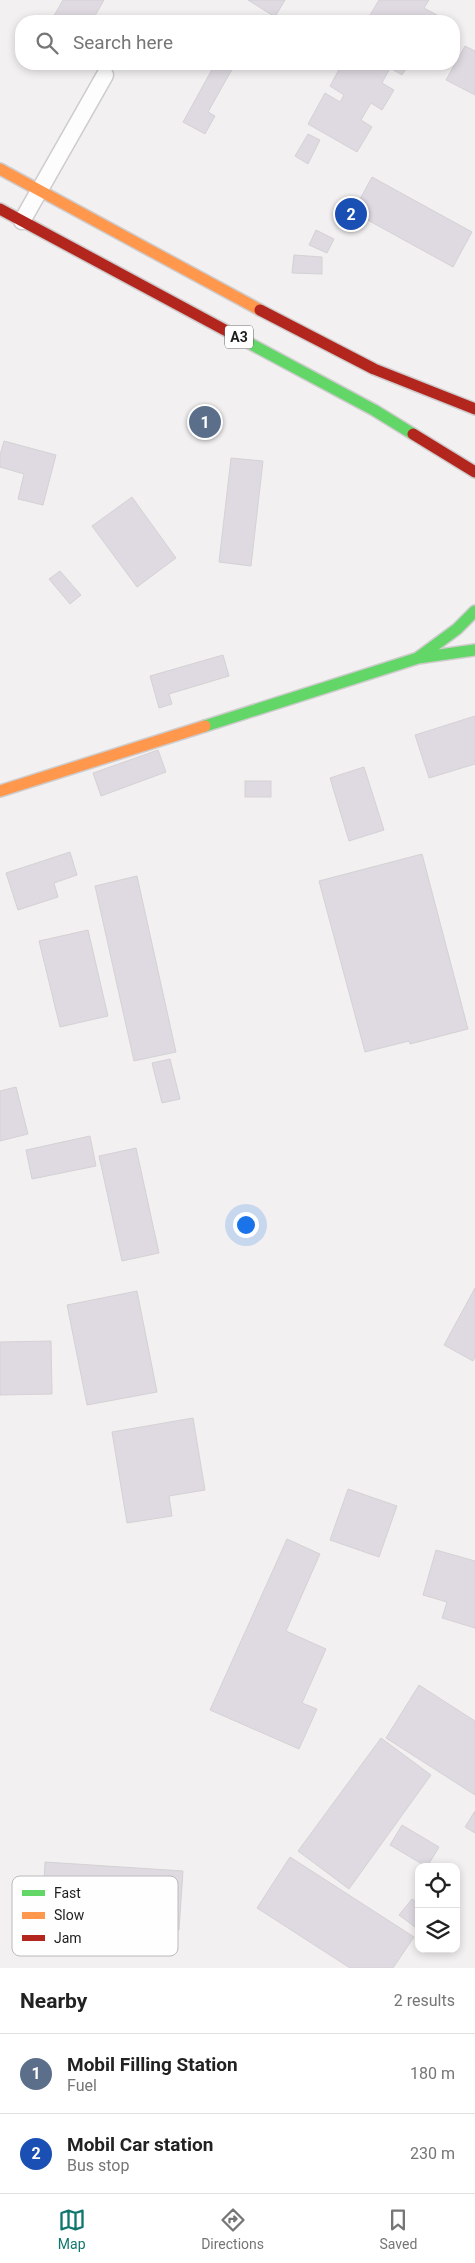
<!DOCTYPE html>
<html lang="en">
<head>
<meta charset="utf-8">
<style>
  :root { --surface:#fff; --page:#f2f2f2; --text:#222; --muted:#767676; --line:#e0e0e0; --accent:#0f766e }
  body { margin:0; font-family:Roboto,sans-serif; background:var(--page); color:var(--text) }
  .controls { position:absolute; right:15px; bottom:15px; display:grid; overflow:hidden; border-radius:10px; box-shadow:0 2px 8px #0003 }
  .controls button { width:45px; height:45px; display:grid; place-items:center; padding:0; border:0; border-bottom:1px solid var(--line); background:var(--surface); color:var(--text); font:25px sans-serif }
  .you { position:absolute; left:245px; top:1224px; width:18px; height:18px; margin:-12px; border:4px solid #fff; border-radius:50%; background:#1a73e8; box-shadow:0 0 0 8px #1a73e833 }
  .badge { display:grid; place-items:center; width:32px; height:32px; border-radius:50%; background:var(--accent); color:#fff; font-size:16px; font-weight:700 }
  .pin { position:absolute; translate:-50% -50%; border:2px solid #fff; box-shadow:0 1px 5px #0006 }
  .list { margin:0; padding:0; list-style:none }
  h2 { display:flex; justify-content:space-between; align-items:center; height:65px; margin:0; padding:0 20px; font-size:21px }
  h2 small { font-size:16px; font-weight:400; color:var(--muted) }
  .list li { display:grid; grid-template-columns:32px 1fr auto; gap:15px; align-items:center; box-sizing:border-box; height:80px; padding:0 20px; border-top:1px solid var(--line) }
  .list b { display:block; font-size:19px; white-space:nowrap }
  .list p { margin:0; font-size:16px; white-space:nowrap; color:var(--muted) }
  .list em { font-size:16px; font-style:normal; color:var(--muted) }
  .icon { flex:none; width:28px; height:28px; fill:none; stroke:currentColor; stroke-width:2; stroke-linecap:round; stroke-linejoin:round }
  .map { position:relative; flex:none; width:475px; height:1968px; overflow:hidden }
  .search { position:absolute; background:var(--surface); box-shadow:0 2px 8px #0003; left:15px; right:15px; top:15px; height:55px; display:flex; align-items:center; gap:12px; box-sizing:border-box; padding:0 18px; border-radius:20px; color:var(--muted); font-size:19px }
  .sheet { height:225px; background:var(--surface) }
  nav { display:flex; justify-content:space-around; align-items:center; box-sizing:border-box; height:70px; border-top:1px solid var(--line); background:var(--surface); font-size:14px; color:var(--muted) }
  nav a { display:grid; justify-items:center; gap:2px }
  nav .on { color:var(--accent) }
  .map>svg:first-child { display:block }
  .building { fill:#dfd9e1; stroke:#d4d2d4 }
  .lines { fill:none; stroke-linecap:round; stroke-linejoin:round }
  .lane-casing { stroke:#cecccd; stroke-width:19 }
  .fast-casing { stroke:#cecccd; stroke-width:14 }
  .slow-casing { stroke:#cecccd; stroke-width:14 }
  .jam-casing { stroke:#cecccd; stroke-width:14 }
  .lane { stroke:#fdfdfd; stroke-width:16 }
  .fast { stroke:#63d668; stroke-width:11 }
  .slow { stroke:#ff974d; stroke-width:11 }
  .jam { stroke:#b3261e; stroke-width:11 }
  .labels { text-anchor:middle; dominant-baseline:central; stroke-width:4; stroke-linejoin:round; paint-order:stroke }
  .shield { fill:#fffefe; stroke:#626060; stroke-width:1 }
  .shield-label { font-size:14px; font-weight:bold; fill:#1e1d1d }
  .key { fill:#fffefe; stroke:#bcbaba; stroke-width:1 }
  .key-label { font-size:14px; fill:#1e1d1d }
</style>
</head>
<body>
<div class="map">
<svg width="475" height="1968" viewBox="0 0 475 1968">
  <rect width="100%" height="100%" fill="#f3f0f1"/>
  <g class="building">
    <polygon points="63,0 104,0 92,21 51,21"/>
    <polygon points="248,0 285,0 275,17"/>
    <polygon points="379,0 429,0 424,8 437,15 433,21 381,21 370,15"/>
    <polygon points="465,46 475,51 475,95 446,80"/>
    <polygon points="215,64 235,64 208,112 215,116 205,134 183,122"/>
    <polygon points="342,64 354,64 358,66 359,64 409,64 402,75 390,68 382,83 394,90 382,110 371,103 361,120 372,127 357,152 308,124 325,93 340,102 344,95 330,86"/>
    <polygon points="308,134 320,140 308,164 295,156"/>
    <polygon points="372,177 472,232 453,267 353,212"/>
    <polygon points="316,230 334,239 327,253 309,245"/>
    <polygon points="294,255 322,257 322,274 292,273"/>
    <polygon points="4,441 56,455 43,505 18,499 24,474 0,467 0,455"/>
    <polygon points="231,458 263,461 251,566 219,562"/>
    <polygon points="132,497 176,558 137,587 92,526"/>
    <polygon points="60,571 81,595 70,604 49,579"/>
    <polygon points="223,655 229,676 169,694 172,704 159,708 150,676"/>
    <polygon points="475,716 475,764 429,778 415,735"/>
    <polygon points="158,750 166,772 101,796 93,773"/>
    <polygon points="364,767 384,830 349,841 330,778"/>
    <rect x="245" y="781" width="26" height="16"/>
    <polygon points="70,852 77,875 54,883 58,897 18,910 6,873"/>
    <polygon points="422,854 468,1029 410,1044 409,1041 365,1052 319,881"/>
    <polygon points="137,876 176,1052 134,1061 95,886"/>
    <polygon points="88,930 108,1016 60,1027 39,941"/>
    <polygon points="170,1059 180,1099 162,1103 152,1063"/>
    <polygon points="16,1087 28,1134 0,1141 0,1091"/>
    <polygon points="90,1136 96,1166 32,1179 26,1150"/>
    <polygon points="136,1148 159,1253 122,1261 99,1156"/>
    <polygon points="475,1288 475,1357 473,1361 444,1345"/>
    <polygon points="137,1291 157,1392 87,1405 67,1305"/>
    <polygon points="51,1341 52,1394 0,1395 0,1342"/>
    <polygon points="193,1418 205,1490 169,1496 172,1516 127,1523 112,1432"/>
    <polygon points="348,1489 397,1506 379,1557 330,1540"/>
    <polygon points="287,1539 320,1554 286,1631 326,1649 302,1703 317,1709 299,1749 210,1710"/>
    <polygon points="436,1550 475,1561 475,1628 442,1618 447,1602 423,1595"/>
    <polygon points="419,1685 475,1721 475,1795 386,1738"/>
    <polygon points="381,1738 431,1775 349,1889 298,1851"/>
    <polygon points="475,1811 475,1833 465,1827"/>
    <polygon points="402,1825 439,1847 427,1867 390,1845"/>
    <polygon points="290,1857 414,1937 393,1968 350,1968 257,1908"/>
    <polygon points="45,1862 183,1871 179,1930 42,1920"/>
    <polygon points="412,1899 419,1904 419,1930 399,1915"/>
  </g>
  <g class="lines">
    <g class="lane-casing">
      <polyline id="lane" points="22,221 105,75"/>
    </g>
    <g class="fast-casing">
      <g id="fast">
        <polyline points="236,336 374,410 413,434"/>
        <polyline points="419,657 457,629 475,611"/>
        <polyline points="205,726 418,658 475,650"/>
      </g>
    </g>
    <g class="slow-casing">
      <g id="slow">
        <polyline points="0,169 260,310"/>
        <polyline points="0,791 205,726"/>
      </g>
    </g>
    <g class="jam-casing">
      <g id="jam">
        <polyline points="0,209 236,336"/>
        <polyline points="260,310 374,369 475,409"/>
        <polyline points="413,434 475,472"/>
      </g>
    </g>
    <use href="#lane" class="lane"/>
    <use href="#fast" class="fast"/>
    <use href="#slow" class="slow"/>
    <use href="#jam" class="jam"/>
  </g>
  <g class="labels">
    <rect class="shield" x="225" y="325.5" width="28" height="23" rx="4"/>
    <g class="shield-label">
      <text x="239" y="337">A3</text>
    </g>
  </g>
  <rect x="12" y="1876" width="166" height="80" rx="8" class="key"/>
  <rect x="22" y="1890" width="23" height="6" fill="#63d668"/>
  <rect x="22" y="1912" width="23" height="7" fill="#ff974d"/>
  <rect x="22" y="1935" width="23" height="6" fill="#b3261e"/>
  <g class="key-label">
    <text x="54" y="1898">Fast</text>
    <text x="54" y="1920">Slow</text>
    <text x="54" y="1943">Jam</text>
  </g>
</svg>
<div class="controls">
<button><svg class="icon" aria-label="locate" viewBox="0 0 24 24"><circle cx="12" cy="12" r="6"/><path d="M12 2v4M12 18v4M2 12h4M18 12h4"/></svg></button>
<button><svg class="icon" aria-label="layers" viewBox="0 0 24 24"><path d="M12 4l9 5-9 5-9-5zM3 14l9 5 9-5"/></svg></button>
</div>
<div class="you"></div>
<div class="pin badge" style="left:205px;top:422px;background:#5c6f8a">1</div>
<div class="pin badge" style="left:351px;top:214px;background:#1a4fb4">2</div>
<div class="search"><svg class="icon" aria-label="search" viewBox="0 0 24 24"><circle cx="10" cy="10" r="6"/><path d="M15 15l6 6"/></svg>Search here</div>
</div>
<section class="sheet">
<h2>Nearby<small>2 results</small></h2>
<ul class="list">
<li><span class="badge" style="background:#5c6f8a">1</span><div><b>Mobil Filling Station</b><p>Fuel</p></div><em>180 m</em></li>
<li><span class="badge" style="background:#1a4fb4">2</span><div><b>Mobil Car station</b><p>Bus stop</p></div><em>230 m</em></li>
</ul>
</section>
<nav>
<a class="on"><svg class="icon" aria-label="map" viewBox="0 0 24 24"><path d="M3 6l6-2 6 2 6-2v14l-6 2-6-2-6 2zM9 4v14M15 6v14"/></svg>Map</a>
<a><svg class="icon" aria-label="directions" viewBox="0 0 24 24"><path d="M12 3l9 9-9 9-9-9zM9 14v-3h6M13 9l2 2-2 2"/></svg>Directions</a>
<a><svg class="icon" aria-label="saved" viewBox="0 0 24 24"><path d="M7 4h10v16l-5-4-5 4z"/></svg>Saved</a>
</nav>
</body>
</html>
